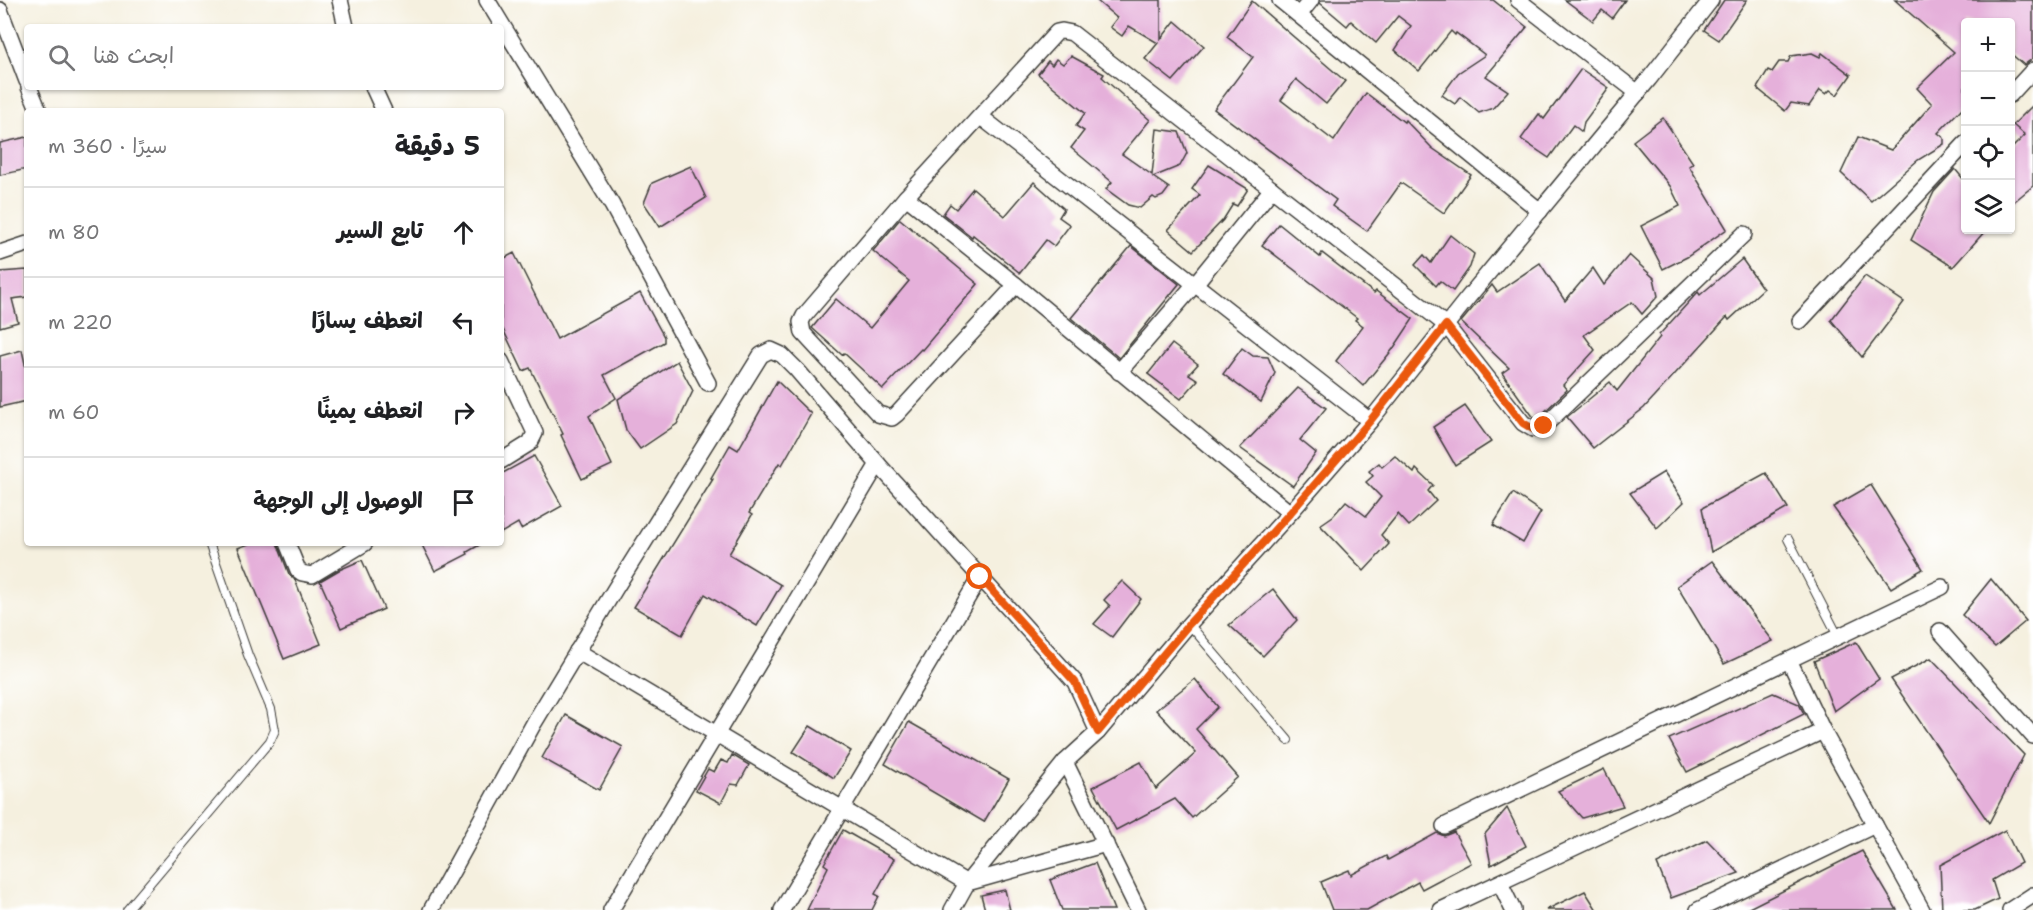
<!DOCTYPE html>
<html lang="ar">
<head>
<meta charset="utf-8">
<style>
  :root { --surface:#fff; --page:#f6f6f6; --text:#202124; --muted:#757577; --line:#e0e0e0 }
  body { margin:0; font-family:"Shantell Sans","Playpen Sans Arabic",sans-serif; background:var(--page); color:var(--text); direction:rtl }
  .controls { position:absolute; right:18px; top:18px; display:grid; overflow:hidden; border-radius:6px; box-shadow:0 2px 4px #0004 }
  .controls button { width:54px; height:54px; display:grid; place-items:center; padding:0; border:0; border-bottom:2px solid var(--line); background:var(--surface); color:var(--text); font:30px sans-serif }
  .stop { position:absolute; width:18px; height:18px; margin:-14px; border:4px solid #ea580c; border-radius:50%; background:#fff }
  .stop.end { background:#ea580c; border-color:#fff; box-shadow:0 2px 6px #0008 }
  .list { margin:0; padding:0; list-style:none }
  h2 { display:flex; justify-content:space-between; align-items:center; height:78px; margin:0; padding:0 24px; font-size:26px }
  h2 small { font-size:20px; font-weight:400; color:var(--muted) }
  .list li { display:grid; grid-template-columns:39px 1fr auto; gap:18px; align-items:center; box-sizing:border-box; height:90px; padding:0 24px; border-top:2px solid var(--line) }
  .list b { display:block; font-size:22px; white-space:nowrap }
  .list em { font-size:20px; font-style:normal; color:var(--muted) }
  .icon { flex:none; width:33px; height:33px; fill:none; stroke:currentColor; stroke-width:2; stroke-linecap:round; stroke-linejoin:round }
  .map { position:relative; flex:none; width:2033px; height:910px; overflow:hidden; direction:ltr }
  .search { position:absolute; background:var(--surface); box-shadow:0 2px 4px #0004; left:24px; top:24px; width:480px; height:66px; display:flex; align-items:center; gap:15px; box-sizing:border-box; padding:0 21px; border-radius:6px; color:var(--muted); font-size:22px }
  .panel { position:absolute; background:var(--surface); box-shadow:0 2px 4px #0004; left:24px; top:108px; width:480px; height:438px; border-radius:6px; direction:rtl }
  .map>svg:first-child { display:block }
  .building { fill:#e5b0da }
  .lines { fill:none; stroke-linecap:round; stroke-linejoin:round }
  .lane-casing { stroke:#3d3c39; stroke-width:10 }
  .street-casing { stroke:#3d3c39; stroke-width:18 }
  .lane { stroke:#fff; stroke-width:8 }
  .street { stroke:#fff; stroke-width:15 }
  .route { stroke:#ea580c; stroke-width:8 }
</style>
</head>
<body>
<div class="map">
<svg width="2033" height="910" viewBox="0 0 2033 910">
  <rect width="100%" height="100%" fill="#fff"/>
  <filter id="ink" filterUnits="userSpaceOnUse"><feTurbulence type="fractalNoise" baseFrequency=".0167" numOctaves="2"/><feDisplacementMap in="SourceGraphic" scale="12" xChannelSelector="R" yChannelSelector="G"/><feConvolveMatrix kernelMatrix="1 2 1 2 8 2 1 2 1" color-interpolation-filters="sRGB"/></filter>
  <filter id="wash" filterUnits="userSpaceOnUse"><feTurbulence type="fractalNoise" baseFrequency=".008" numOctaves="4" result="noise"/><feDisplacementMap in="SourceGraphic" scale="24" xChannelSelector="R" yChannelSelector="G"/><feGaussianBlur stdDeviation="1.35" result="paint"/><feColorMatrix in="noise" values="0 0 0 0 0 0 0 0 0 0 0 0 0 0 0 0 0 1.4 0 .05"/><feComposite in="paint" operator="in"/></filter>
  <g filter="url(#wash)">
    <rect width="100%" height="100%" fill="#f5f0df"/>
    <g id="blocks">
      <g class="building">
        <polygon points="1096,0 1161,0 1161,39 1175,21 1204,46 1173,81 1145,59 1158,43 1129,26 1122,36 1110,27 1117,18"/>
        <polygon points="1321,0 1493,0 1527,27 1486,76 1508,91 1493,108 1479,113 1460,97 1455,104 1442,95 1458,73 1485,55 1456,33 1455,35 1451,31 1419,71 1395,50 1411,26 1398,16 1376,43 1351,21 1347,26 1320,3"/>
        <polygon points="1565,0 1625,0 1612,18 1602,10 1593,21"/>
        <polygon points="1724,0 1747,0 1719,40 1704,30"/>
        <polygon points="1895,0 2033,0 2033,58 2024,65 2010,53 2010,22 1965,22 1965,105 1938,133 1944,138 1944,144 1918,160 1871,201 1841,173 1858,137 1891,150 1932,104 1917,88 1954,52"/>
        <polygon points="1252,1 1345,81 1326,104 1296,79 1281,100 1334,141 1366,93 1404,122 1405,120 1432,148 1471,175 1444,213 1401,183 1367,231 1332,206 1336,200 1214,109 1253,57 1227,37"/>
        <polygon points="1812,53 1820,57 1822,53 1851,75 1837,95 1830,90 1826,94 1820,90 1809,106 1791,103 1785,111 1757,88 1768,70 1772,72 1779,62 1788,62 1791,56"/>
        <polygon points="1071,56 1104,74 1102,77 1150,120 1122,154 1152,175 1157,129 1179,132 1187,153 1180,166 1153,177 1169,188 1163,196 1156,199 1153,197 1140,208 1128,205 1106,189 1112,182 1071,148 1084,131 1076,126 1085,113 1038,74 1048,61 1052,65 1056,59 1063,64"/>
        <polygon points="1581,69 1609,88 1584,122 1582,132 1573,125 1549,158 1521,139 1539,114 1544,119"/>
        <polygon points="2033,105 2033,186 2010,205 2010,150 2025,135 2013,125"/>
        <polygon points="1663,118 1693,163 1689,166 1727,229 1687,257 1663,269 1641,226 1680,206 1670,186 1633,141"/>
        <polygon points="27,137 27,169 0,175 0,143"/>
        <polygon points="1209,165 1248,189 1237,206 1233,204 1223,220 1193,251 1168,230 1200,195 1192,189"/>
        <polygon points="691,166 706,198 660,227 644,203 652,183"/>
        <polygon points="1955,169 1965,181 1965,230 1986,230 1953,267 1911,240 1934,192"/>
        <polygon points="1034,182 1064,209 1059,217 1070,225 1054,246 1046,240 1020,273 973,235 972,237 943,214 950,204 956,209 973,188 1005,216"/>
        <polygon points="900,219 978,284 922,350 921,349 883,389 844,353 842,355 812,328 836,299 870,328 909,281 873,251"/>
        <polygon points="1279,224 1320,257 1322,253 1374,293 1376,291 1413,319 1393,349 1363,386 1336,361 1363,326 1355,320 1357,318 1262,245"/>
        <polygon points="1450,235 1474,254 1470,267 1453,291 1440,281 1436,286 1415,265 1424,255 1431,263"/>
        <polygon points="1131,246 1179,284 1119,358 1071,318"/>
        <polygon points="514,253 557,339 640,293 664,337 664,342 604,375 616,398 589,416 612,465 582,479 561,435 563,434 530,368 523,371 501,325 501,260"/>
        <polygon points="1629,255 1654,278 1658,296 1642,314 1632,302 1584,335 1595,350 1563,385 1567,390 1539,417 1534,418 1502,373 1509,368 1461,322 1492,285 1497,292 1540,263 1565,301 1593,268 1604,285"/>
        <polygon points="1742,259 1763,289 1729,320 1727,317 1644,408 1593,448 1567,417 1610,382 1617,391 1660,337 1659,335 1698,292 1700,295"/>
        <polygon points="27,270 27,297 12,299 18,322 0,327 0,272"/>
        <polygon points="1865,276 1904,302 1862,357 1831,320"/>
        <polygon points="1172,344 1198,364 1189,374 1198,380 1181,399 1148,374"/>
        <polygon points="1242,348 1253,356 1268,357 1275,373 1261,402 1223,374"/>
        <polygon points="22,350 27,373 27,401 0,407 0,356"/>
        <polygon points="677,361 693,391 677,424 640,449 626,430 618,399"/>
        <polygon points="777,381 811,414 782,465 779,463 749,513 752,515 729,554 781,585 757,626 705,594 682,635 634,607 713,479 711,478 730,445 738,450"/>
        <polygon points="1298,388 1326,408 1300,440 1316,453 1293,486 1240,448"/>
        <polygon points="1465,406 1491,442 1455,465 1433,427"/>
        <polygon points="534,456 562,506 521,529 518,523 501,533 501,474"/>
        <polygon points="1395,456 1414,473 1416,469 1433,485 1428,491 1436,501 1409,526 1398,514 1381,535 1389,544 1364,571 1320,525 1333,516 1346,501 1366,516 1381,497 1366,482 1373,476 1369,471 1379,463 1382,467"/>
        <polygon points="1664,472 1684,502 1657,528 1630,493"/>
        <polygon points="1766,473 1788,508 1711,552 1702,508"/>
        <polygon points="1871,485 1923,569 1891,588 1833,507"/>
        <polygon points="1513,493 1541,512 1523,543 1493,525"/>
        <polygon points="251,543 277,543 289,574 295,580 321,644 284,659 238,548"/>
        <polygon points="421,543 483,543 467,552 468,554 435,571"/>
        <polygon points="362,560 384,609 341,628 320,581 339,570"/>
        <polygon points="1712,561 1773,641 1724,664 1677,586"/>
        <polygon points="1991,579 2026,621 1995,647 1962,615"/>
        <polygon points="1122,581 1141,599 1112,637 1094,624 1110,606 1104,600"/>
        <polygon points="1273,589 1297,620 1263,656 1229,625"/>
        <polygon points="1856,642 1879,679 1834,711 1814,661"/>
        <polygon points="1931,658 2024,755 1989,823 1891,679"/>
        <polygon points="1195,679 1218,707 1196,729 1238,777 1192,818 1175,799 1116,830 1093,787 1141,762 1156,789 1196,753 1156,710"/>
        <polygon points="1773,693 1799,704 1804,714 1687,772 1669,739"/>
        <polygon points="566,715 623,747 599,790 542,758"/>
        <polygon points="909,722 1009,779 984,822 885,764"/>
        <polygon points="810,726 851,751 834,778 793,752"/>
        <polygon points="732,755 749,765 738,785 731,784 721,803 696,790 708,769 714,772 721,760 728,763"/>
        <polygon points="1604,769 1623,806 1582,818 1558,791"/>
        <polygon points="1507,808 1526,846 1491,865 1485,834"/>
        <polygon points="843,830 894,859 875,894 879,896 872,910 807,910 828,867 824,864"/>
        <polygon points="2005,830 2021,863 1992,880 1998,899 1975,910 1942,910 1940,865"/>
        <polygon points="1454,832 1471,863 1422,889 1418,882 1367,910 1332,910 1321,882 1349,870 1351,875 1386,856 1388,860 1437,833 1444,836"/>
        <polygon points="1707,840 1739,873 1671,898 1657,864"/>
        <polygon points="1862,851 1897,910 1745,910"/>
        <polygon points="1095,863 1114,910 1062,910 1050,880"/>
        <polygon points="1005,890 1010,910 985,910 981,895"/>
        <polygon points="1585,891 1597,910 1546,910"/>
      </g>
    </g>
  </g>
  <g filter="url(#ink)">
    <use href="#blocks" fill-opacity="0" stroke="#3d3c39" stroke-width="1.5"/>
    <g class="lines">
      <g class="lane-casing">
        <g id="lane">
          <polyline points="1788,539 1838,636"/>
          <polyline points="1189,624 1288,740"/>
          <polyline points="127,910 270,741 275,730 271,709 248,655 209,543"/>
        </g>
      </g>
      <g class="street-casing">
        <g id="street">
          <polyline points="340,0 346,27"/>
          <polyline points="487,0 612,205 708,383"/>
          <polyline points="1280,0 1540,211"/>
          <polyline points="1518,0 1638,93"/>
          <polyline points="0,10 27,81"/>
          <polyline points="1299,15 1311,0"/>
          <polyline points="29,87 39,111"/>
          <polyline points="373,87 384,111"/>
          <polyline points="2010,95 2033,70"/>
          <polyline points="981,117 1370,421"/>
          <polyline points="906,197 1016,285 1290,513"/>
          <polyline points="0,253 27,244"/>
          <polyline points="1016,285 897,414 892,418 878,414 803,333 801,322 804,316 906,197 1057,32 1062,31 1072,33 1446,325 1523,423 1533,429 1544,426 1744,234"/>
          <polyline points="1800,321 1966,143"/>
          <polyline points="501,361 535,433 530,443 501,461"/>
          <polyline points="1119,372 1195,284 1272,189"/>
          <polyline points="287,543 298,570 302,573 312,575 365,543"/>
          <polyline points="1940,631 2033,736"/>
          <polyline points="577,651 967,883 1106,844"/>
          <polyline points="1065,762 1138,910"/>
          <polyline points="1444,826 1789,660"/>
          <polyline points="1500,883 1513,910"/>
          <polyline points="431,910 534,723 615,589 761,355 771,350 782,355 797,370 878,464 1075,682 1098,732"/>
          <polyline points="611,910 878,464"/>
          <polyline points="782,910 980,577"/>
          <polyline points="952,910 967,883 1065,762 1098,732 1189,624 1290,513 1370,421 1466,300 1649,79 1711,0"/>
          <polyline points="1441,910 1823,731"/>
          <polyline points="1698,910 1875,825"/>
          <polyline points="1922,910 1823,731 1789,660 1942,587"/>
          <polyline points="2010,910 2033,895"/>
        </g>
      </g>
      <use href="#lane" class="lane"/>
      <use href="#street" class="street"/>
    </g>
  </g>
  <g class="lines" filter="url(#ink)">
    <polyline class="route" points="980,577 1075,682 1098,732 1189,624 1290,513 1370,421 1446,325 1523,423 1533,429 1544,426"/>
  </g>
</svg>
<div class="controls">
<button>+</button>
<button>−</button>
<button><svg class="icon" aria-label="locate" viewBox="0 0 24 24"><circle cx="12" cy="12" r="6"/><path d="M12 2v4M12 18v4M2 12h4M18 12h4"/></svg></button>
<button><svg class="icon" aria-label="layers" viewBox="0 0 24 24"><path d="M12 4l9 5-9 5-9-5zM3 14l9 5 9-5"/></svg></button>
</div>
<div class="stop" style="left:980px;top:577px"></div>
<div class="stop end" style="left:1544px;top:426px"></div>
<div class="search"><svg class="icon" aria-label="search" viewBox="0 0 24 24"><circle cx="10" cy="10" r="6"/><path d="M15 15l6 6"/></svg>ابحث هنا</div>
<section class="panel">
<h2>5 دقيقة<small>سيرًا · 360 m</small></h2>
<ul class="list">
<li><svg class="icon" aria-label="ahead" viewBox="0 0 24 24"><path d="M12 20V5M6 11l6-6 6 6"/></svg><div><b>تابع السير</b></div><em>80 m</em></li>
<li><svg class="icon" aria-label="left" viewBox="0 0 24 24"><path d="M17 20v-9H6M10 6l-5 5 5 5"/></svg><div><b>انعطف يسارًا</b></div><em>220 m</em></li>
<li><svg class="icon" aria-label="right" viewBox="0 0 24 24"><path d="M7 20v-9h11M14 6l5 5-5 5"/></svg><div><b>انعطف يمينًا</b></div><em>60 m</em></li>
<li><svg class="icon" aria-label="arrive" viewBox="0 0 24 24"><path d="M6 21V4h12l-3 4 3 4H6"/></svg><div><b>الوصول إلى الوجهة</b></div></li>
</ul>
</section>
</div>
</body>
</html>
